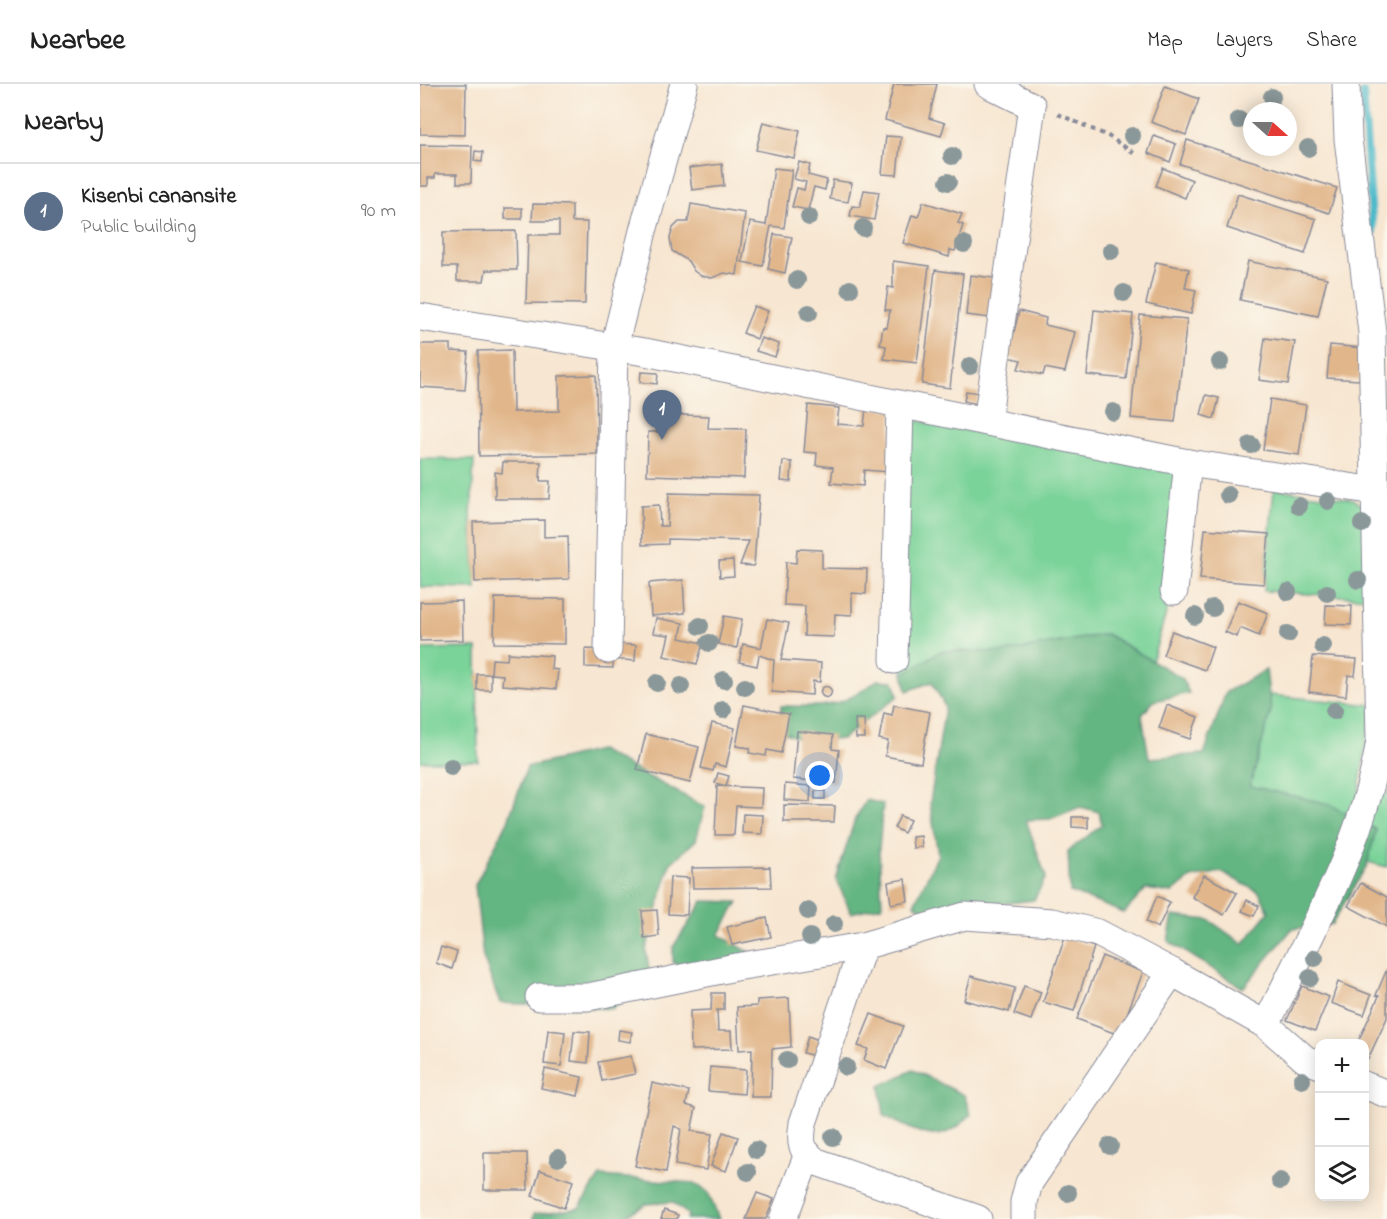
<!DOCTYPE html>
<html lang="en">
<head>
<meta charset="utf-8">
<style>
  :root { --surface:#fff; --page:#f2f2f2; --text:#222; --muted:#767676; --line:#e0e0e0; --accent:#111827 }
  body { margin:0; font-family:"Indie Flower",sans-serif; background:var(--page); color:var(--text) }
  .controls { position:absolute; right:18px; bottom:18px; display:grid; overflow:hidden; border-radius:12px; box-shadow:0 3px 15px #0003 }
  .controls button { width:54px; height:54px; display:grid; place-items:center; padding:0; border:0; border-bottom:2px solid var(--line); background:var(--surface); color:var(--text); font:30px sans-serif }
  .compass { position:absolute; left:823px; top:18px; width:54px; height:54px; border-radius:50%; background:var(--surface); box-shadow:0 3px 15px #0003; rotate:111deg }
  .you { position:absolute; left:400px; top:692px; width:21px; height:21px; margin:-15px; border:4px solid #fff; border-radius:50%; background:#1a73e8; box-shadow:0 0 0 9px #1a73e833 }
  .badge { display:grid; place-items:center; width:39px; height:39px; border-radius:50%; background:var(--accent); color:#fff; font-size:20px; font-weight:700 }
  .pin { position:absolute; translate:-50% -50px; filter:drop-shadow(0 2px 3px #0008) }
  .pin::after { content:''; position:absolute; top:32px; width:21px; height:18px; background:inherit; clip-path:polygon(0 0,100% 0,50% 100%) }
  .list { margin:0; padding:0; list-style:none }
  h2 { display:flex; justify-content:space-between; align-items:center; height:78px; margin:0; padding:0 24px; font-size:26px }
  h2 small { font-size:20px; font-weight:400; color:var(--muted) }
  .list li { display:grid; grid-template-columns:39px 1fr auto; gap:18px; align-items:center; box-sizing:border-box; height:96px; padding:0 24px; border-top:2px solid var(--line) }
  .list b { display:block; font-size:22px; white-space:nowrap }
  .list p { margin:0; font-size:20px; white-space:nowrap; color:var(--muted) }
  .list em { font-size:20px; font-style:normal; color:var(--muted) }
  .icon { flex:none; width:33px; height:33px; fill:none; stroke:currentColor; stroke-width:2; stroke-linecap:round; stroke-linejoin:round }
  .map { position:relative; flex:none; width:967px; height:1135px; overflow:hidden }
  header { display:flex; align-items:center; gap:36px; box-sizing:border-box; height:84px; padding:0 30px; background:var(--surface); border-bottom:2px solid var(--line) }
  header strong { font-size:28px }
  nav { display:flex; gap:33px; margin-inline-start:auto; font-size:21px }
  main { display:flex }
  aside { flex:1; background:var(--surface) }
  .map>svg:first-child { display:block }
  .green { fill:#7ad399; stroke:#4a817c; stroke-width:1.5 }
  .forest { fill:#63b581; stroke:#3f7270; stroke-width:1.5 }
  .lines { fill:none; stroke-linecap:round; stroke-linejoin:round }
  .stream { stroke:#4ebaca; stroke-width:8 }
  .building { fill:#e1b68a }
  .minor-casing { stroke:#898a98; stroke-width:29 }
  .path { stroke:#898a98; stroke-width:4; stroke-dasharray:4.5 4.5; stroke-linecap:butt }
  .minor { stroke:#fff; stroke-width:27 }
  .tree { fill:#8b989a }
</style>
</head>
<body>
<header>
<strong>Nearbee</strong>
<nav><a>Map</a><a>Layers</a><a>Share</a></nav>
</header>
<main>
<aside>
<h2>Nearby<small></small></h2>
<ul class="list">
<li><span class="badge" style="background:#5c6f8a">1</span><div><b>Kisenbi canansite</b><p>Public building</p></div><em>90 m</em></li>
</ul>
</aside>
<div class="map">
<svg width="967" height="1135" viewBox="0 0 967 1135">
  <rect width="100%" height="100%" fill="#fbf7ec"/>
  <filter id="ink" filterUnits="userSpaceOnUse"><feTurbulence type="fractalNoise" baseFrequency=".0167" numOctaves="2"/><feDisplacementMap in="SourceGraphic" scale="12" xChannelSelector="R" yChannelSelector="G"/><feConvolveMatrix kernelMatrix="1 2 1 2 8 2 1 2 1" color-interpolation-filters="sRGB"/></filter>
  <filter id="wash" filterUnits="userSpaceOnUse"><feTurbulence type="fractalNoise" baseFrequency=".008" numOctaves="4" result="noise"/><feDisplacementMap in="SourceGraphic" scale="24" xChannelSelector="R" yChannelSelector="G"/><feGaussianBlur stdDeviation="1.35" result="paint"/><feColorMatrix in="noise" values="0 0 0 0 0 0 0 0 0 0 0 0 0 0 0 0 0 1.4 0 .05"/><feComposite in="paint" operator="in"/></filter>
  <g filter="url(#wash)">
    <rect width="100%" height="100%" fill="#f7e6d1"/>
    <g class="green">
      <polygon points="488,335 755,386 747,526 732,577 686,550 585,568 521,567 483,590"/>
      <polygon points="0,375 54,376 51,433 56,504 0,503"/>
      <polygon points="854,405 934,415 950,430 949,514 844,507"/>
      <polygon points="57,564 58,677 0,677 0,565"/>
      <polygon points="849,611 952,621 935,733 830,702 851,626"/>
      <polygon points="967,678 967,783 936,775"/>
    </g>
    <g class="forest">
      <polygon points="686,550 762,594 769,609 734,617 722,631 729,674 784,670 806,608 846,586 851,626 830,702 909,720 956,746 947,781 912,840 872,845 823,904 748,857 753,832 789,836 823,860 849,828 839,808 801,788 771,794 752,809 726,805 704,829 650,808 648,767 682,741 679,728 660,723 630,735 606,736 626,793 614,816 507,828 494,820 518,771 510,719 525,623 512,598 487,607 483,590 521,567 585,568"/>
      <path d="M 457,596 L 474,597 L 478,612 L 422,655 L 380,655 L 361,647 L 361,622 C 406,623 421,624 457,596 Z"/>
      <polygon points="179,666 285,723 276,756 250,780 226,866 230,892 193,925 80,919 63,873 55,801 88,737 107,683"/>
      <polygon points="446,716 463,720 459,765 462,822 431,829 416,795 435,735"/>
      <polygon points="283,817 318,818 299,851 329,868 296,897 253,879 253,863"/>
      <path d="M 493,986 L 544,1011 L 551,1030 C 520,1066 499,1048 464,1032 L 460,1002 Z"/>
      <polygon points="180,1092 274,1099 288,1108 299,1135 267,1135 268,1131 253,1118 226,1120 201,1135 113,1135 114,1130 159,1124"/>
    </g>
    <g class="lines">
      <polyline class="stream" points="943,9 953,148"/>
    </g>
    <g id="blocks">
      <g class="building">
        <polygon points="0,0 46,0 45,51 0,50"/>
        <polygon points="474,0 517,0 509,34 525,39 521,52 465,36"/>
        <polygon points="745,2 779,15 766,51 731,38"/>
        <polygon points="343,38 380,47 374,74 336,66"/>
        <polygon points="466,52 481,53 477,91 462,90"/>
        <polygon points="734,52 756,60 750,78 728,69"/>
        <polygon points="767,56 917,104 909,129 760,80"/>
        <polygon points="0,61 52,62 51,99 37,99 37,90 15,90 15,94 8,94 8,102 0,102"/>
        <polygon points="55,67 63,68 62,78 54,77"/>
        <polygon points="379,78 390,81 388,91 407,96 405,106 394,103 388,126 372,123 377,104 384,106 386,98 374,95"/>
        <polygon points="302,80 304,102 272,106 269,84"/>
        <polygon points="354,84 372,86 364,144 351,142 343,182 322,178 330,138 346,141"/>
        <polygon points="743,84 772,96 765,114 736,102"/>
        <polygon points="413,96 432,99 428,118 410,115"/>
        <polygon points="444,106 459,108 454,136 430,132 432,122 440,123"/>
        <polygon points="818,110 896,135 885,170 807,144"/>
        <polygon points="503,118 542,130 538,139 543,141 535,167 530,166 529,173 483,159 492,131 498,133"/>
        <polygon points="113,120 152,121 152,138 167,138 165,220 106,219 108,151 139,151 139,137 112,137"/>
        <polygon points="271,120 325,129 317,191 304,189 292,194 281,192 274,187 268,177 252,167 250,154 253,144 259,138 268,138"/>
        <rect x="85" y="124" width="17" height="11"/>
        <polygon points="96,147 97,186 66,186 64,197 37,197 37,183 23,183 23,148"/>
        <polygon points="354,150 372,153 365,189 348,185"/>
        <polygon points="473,177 509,182 497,279 464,275 466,262 460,261 463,243 467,244 470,226 465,226 468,203 473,204"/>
        <polygon points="828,177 907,194 898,232 820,216"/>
        <polygon points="736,178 769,185 765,204 776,206 771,230 726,220"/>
        <polygon points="515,186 543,190 530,304 502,300"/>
        <polygon points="550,191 574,194 570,234 546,231"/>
        <polygon points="334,222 348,227 337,255 323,249"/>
        <polygon points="674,226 713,230 706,295 667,291"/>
        <polygon points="599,227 626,234 625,241 655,248 645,288 625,284 623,291 598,285 601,276 588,273"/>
        <polygon points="720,231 767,235 755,338 711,334"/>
        <polygon points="341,254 359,260 355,273 336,267"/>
        <polygon points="845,254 875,258 868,300 839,296"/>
        <polygon points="0,260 31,260 31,267 48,268 45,306 0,303"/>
        <polygon points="910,261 943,264 939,296 907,294"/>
        <polygon points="92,266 93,328 139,327 139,292 176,291 177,370 59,372 58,267"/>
        <polygon points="221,288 238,289 237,300 220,298"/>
        <polygon points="546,307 559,309 557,320 544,317"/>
        <polygon points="786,311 799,314 794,335 781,331"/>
        <polygon points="850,315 886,321 879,371 843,366"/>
        <polygon points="388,321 419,324 417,340 444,342 446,324 472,326 469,388 444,386 443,402 411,399 413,383 396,381 397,369 384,368"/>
        <polygon points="238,330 289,332 288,344 326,345 324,394 227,391 228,348 238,348"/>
        <polygon points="363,377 372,378 371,398 361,397"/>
        <polygon points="83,378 121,378 120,397 130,397 129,415 75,415 75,388 82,389"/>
        <polygon points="249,409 339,411 334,482 320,481 329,457 248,455 248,460 222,461 221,422 239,421 240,442 247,442"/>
        <polygon points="124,436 124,453 148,452 149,495 55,498 53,438"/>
        <polygon points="785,445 849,450 844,500 780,495"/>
        <polygon points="377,465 402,466 402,484 447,485 446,510 432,509 432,531 415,530 414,553 384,552 385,522 364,521 366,478 376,479"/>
        <polygon points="313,476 314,492 300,493 299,477"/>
        <polygon points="263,496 265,529 231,532 229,499"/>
        <polygon points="75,514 145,515 145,560 74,559"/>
        <polygon points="42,517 43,556 0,557 0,518"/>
        <polygon points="818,517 848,529 839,552 820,544 817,553 805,548"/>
        <polygon points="906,521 932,522 931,541 905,540"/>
        <polygon points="304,532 322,535 317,564 298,560"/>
        <polygon points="236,534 263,539 260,554 283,559 277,580 244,572 249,551 233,549"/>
        <polygon points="347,535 369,539 361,576 401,579 400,598 393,597 392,611 352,608 354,576 339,571 337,582 319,578 323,560 341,564"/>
        <polygon points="752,547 793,563 785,586 743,571"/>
        <polygon points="194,560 216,561 215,577 193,575 193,584 165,583 165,565 193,566"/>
        <polygon points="88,569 132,572 131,585 138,586 136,605 82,601 83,591 71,590 72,575 87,576"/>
        <polygon points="893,572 937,575 935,592 928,591 926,612 889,608"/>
        <rect x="57" y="590" width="14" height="16"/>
        <circle cx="406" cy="608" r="5.5"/>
        <polygon points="324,621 369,630 361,669 347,666 346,672 329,669 330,664 316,662"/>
        <polygon points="474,621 510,628 501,679 465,672 468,657 459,655 464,629 472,631"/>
        <polygon points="747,621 778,633 770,655 739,644"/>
        <polygon points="435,635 444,635 445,654 436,654"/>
        <polygon points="292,639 315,644 306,683 295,680 293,687 281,684"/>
        <polygon points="377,647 413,651 412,665 419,666 416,699 373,695"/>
        <polygon points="226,650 279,663 270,699 217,686"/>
        <polygon points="298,689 309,692 306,702 295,699"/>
        <polygon points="365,700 391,702 390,718 364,716"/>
        <polygon points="297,702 342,704 341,723 316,722 314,751 295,751"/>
        <rect x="395" y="707" width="10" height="8"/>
        <polygon points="364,721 415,722 414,738 364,738"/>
        <polygon points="323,730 343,731 342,750 322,749"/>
        <polygon points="480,732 490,736 484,749 474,744"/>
        <polygon points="652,733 668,733 668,744 652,743"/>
        <polygon points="501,752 502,763 493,764 492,753"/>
        <polygon points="350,783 351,803 273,804 272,784"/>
        <polygon points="784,791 817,809 804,831 772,813"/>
        <polygon points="250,793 269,794 267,831 248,830"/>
        <polygon points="485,795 488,817 471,820 468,798"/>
        <polygon points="941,799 967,813 967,843 928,822"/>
        <polygon points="737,812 750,818 738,844 726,838"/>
        <polygon points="827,816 839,822 834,832 822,827"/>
        <polygon points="237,826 239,852 224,854 222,827"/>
        <polygon points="347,834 351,853 312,861 307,843"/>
        <polygon points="645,853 674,863 654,927 623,918"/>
        <polygon points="21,863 37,868 32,885 16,879"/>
        <polygon points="682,872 723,888 699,951 657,935"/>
        <polygon points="967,885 967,934 948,975 944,973 944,960 937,960 959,912 956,911"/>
        <polygon points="551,892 595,904 589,928 544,916"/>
        <polygon points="918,898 951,911 944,931 911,919"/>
        <polygon points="604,902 621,908 611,936 594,930"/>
        <polygon points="882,902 909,913 895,947 867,936"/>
        <polygon points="292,909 304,909 304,926 297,926 298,947 311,947 312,965 271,966 270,927 291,926"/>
        <polygon points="369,914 371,963 352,965 351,1013 331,1013 332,965 319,966 317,923 337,922 337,916"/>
        <polygon points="451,930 483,942 466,985 444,976 448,965 438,962"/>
        <polygon points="128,946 145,948 141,982 124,980"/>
        <polygon points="199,946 212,948 210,958 198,956"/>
        <polygon points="154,947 170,948 168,979 151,977"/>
        <polygon points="388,952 404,958 399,973 383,969"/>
        <polygon points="211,972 215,990 182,997 178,978"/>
        <polygon points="290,983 326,986 324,1010 288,1007"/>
        <polygon points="125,985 162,993 158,1012 121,1004"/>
        <polygon points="232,999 269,1007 266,1021 276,1024 271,1047 292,1050 286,1086 255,1081 261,1045 254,1042 246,1088 215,1082"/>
        <polygon points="303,1048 318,1053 306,1087 291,1082"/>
        <polygon points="64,1069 107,1069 108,1106 64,1106"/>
        <polygon points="120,1086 153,1097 144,1124 112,1112"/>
        <polygon points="337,1109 354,1115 346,1135 326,1135"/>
        <polygon points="244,1126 258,1131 257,1135 241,1135"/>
      </g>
    </g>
  </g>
  <g filter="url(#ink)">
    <use href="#blocks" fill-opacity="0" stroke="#898a98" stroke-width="1.5"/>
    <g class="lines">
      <g class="minor-casing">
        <g id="minor">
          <polyline points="0,233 225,268 768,379 956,407"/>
          <polyline points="567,338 612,22 568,0"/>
          <polyline points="754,507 768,379"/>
          <polyline points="188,566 194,263 223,147 264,0"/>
          <polyline points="474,576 480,321"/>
          <path d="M 443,862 L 383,1039 C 380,1058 380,1067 397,1078 L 558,1135"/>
          <polyline points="119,913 168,913 316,883 443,862 545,832 632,838 678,849 752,888 846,941 885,975 900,981"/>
          <path d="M 846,941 C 890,849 945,757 960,656 L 952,248 L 928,55 L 926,0"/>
          <polyline points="944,1001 967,1010"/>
          <polyline points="363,1135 388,1070"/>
          <polyline points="604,1135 604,1118 609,1099 752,888"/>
        </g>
      </g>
      <polyline class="path" points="638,30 688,52 717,71"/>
      <use href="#minor" class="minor"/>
    </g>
    <g class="tree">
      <circle cx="852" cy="13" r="9"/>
      <circle cx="819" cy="36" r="9"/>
      <circle cx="712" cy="52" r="9"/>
      <circle cx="888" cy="64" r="9"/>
      <circle cx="532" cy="72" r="9"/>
      <circle cx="528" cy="98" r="9"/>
      <circle cx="389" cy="133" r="9"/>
      <circle cx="443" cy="144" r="9"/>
      <circle cx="544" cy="160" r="9"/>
      <circle cx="691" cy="167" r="9"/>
      <circle cx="377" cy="196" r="9"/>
      <circle cx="430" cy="205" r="9"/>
      <circle cx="704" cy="209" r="9"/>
      <circle cx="389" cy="229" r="9"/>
      <circle cx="800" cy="278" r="9"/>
      <circle cx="550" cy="282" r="9"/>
      <circle cx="693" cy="328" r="9"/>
      <circle cx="831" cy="361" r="9"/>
      <circle cx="808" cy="411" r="9"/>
      <circle cx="908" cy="417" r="9"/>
      <circle cx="879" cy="422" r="9"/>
      <circle cx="942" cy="440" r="9"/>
      <circle cx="938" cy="496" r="9"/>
      <circle cx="868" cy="508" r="9"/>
      <circle cx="907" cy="509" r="9"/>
      <circle cx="793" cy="524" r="9"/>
      <circle cx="775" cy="532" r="9"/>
      <circle cx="280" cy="542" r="9"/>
      <circle cx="868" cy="550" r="9"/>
      <circle cx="289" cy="559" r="9"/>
      <circle cx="903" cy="562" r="9"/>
      <circle cx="304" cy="596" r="9"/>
      <circle cx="237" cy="599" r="9"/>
      <circle cx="261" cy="602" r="9"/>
      <circle cx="325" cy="603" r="9"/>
      <circle cx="303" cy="626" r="9"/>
      <circle cx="914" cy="627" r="9"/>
      <circle cx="31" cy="683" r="9"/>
      <circle cx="388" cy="827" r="9"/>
      <circle cx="414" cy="840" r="9"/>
      <circle cx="390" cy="853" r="9"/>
      <circle cx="895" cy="874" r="9"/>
      <circle cx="890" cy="894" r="9"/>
      <circle cx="367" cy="976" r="9"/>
      <circle cx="426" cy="983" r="9"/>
      <circle cx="882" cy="996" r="9"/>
      <circle cx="413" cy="1053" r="9"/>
      <circle cx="690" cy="1062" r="9"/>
      <circle cx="336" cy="1066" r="9"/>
      <circle cx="138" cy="1074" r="9"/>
      <circle cx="328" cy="1088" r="9"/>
      <circle cx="860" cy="1097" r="9"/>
      <circle cx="648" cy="1109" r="9"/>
    </g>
  </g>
</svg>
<div class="controls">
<button>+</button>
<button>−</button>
<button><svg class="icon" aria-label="layers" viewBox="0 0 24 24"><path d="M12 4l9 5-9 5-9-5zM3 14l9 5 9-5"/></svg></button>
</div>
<svg class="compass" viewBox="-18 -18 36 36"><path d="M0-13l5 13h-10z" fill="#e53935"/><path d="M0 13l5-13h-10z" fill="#767676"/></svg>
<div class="you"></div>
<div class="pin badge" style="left:242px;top:356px;background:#5c6f8a">1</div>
</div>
</main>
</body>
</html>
